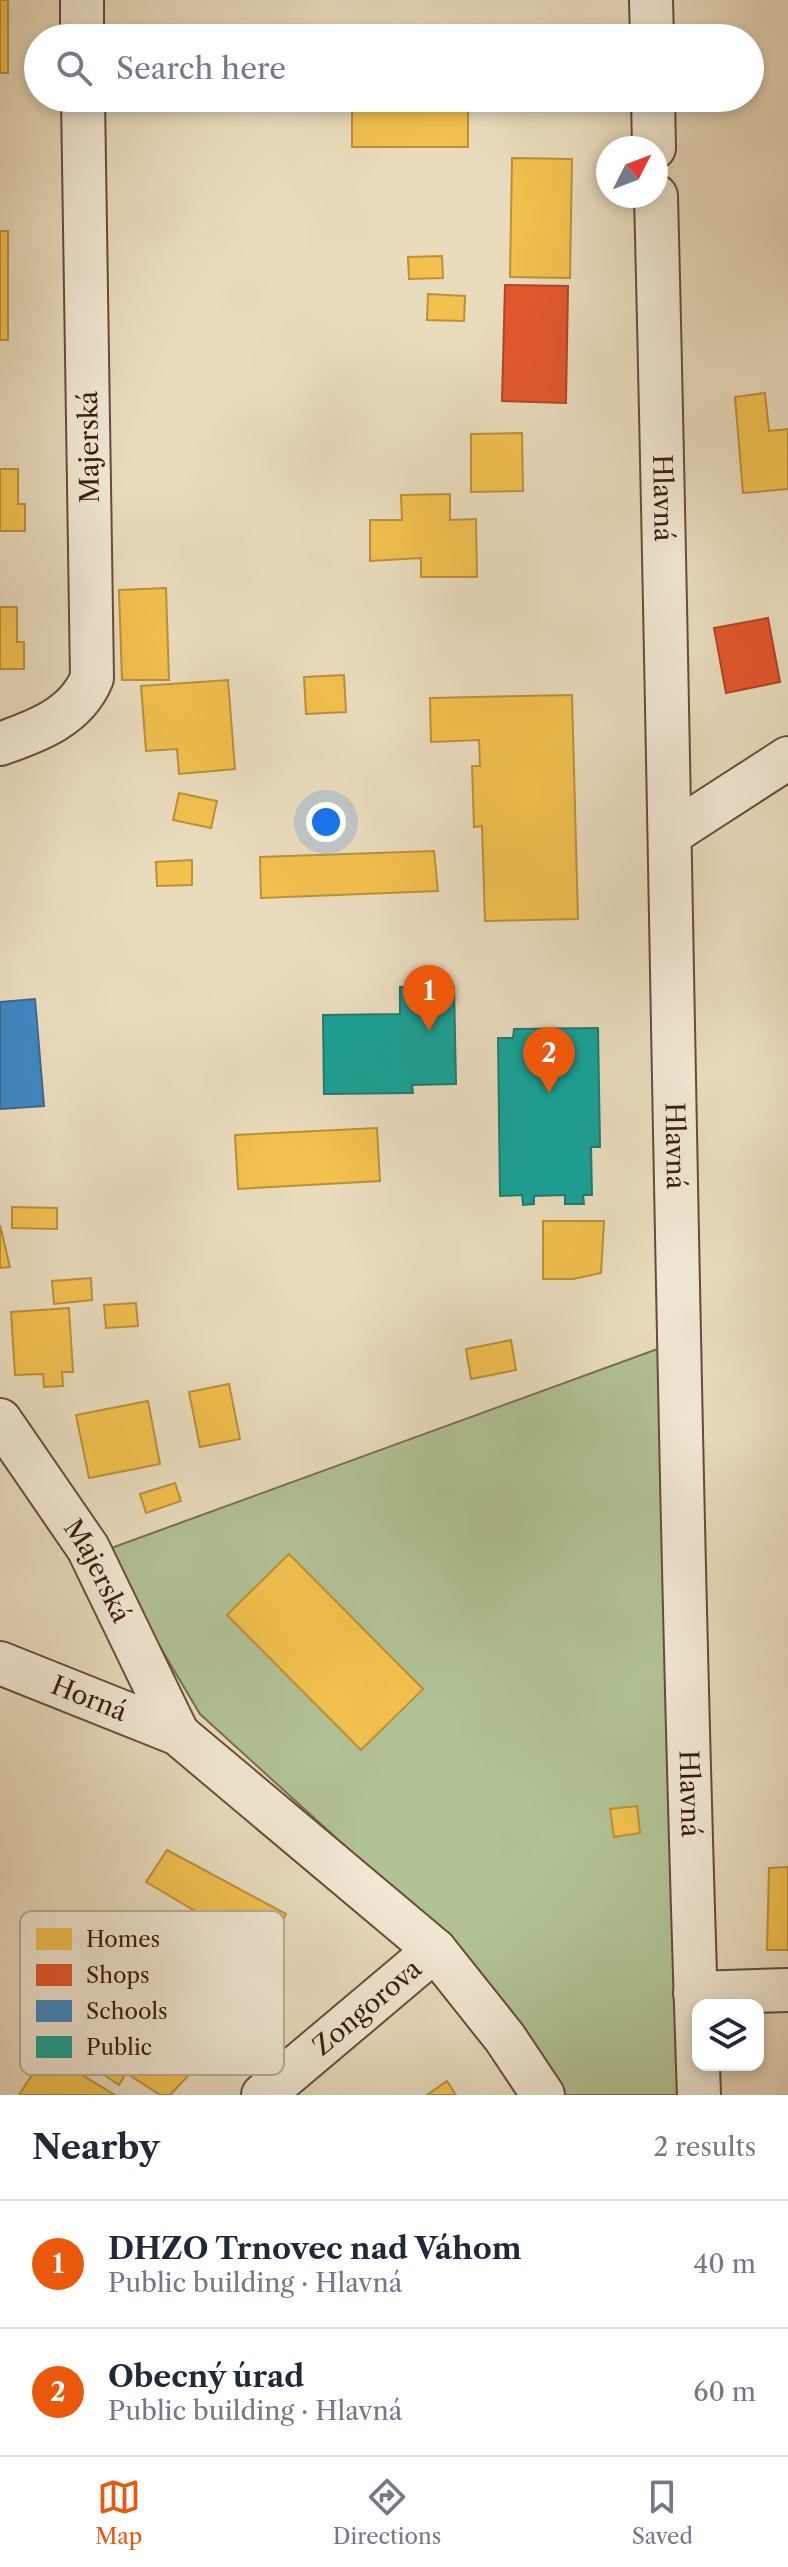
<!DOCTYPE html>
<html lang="en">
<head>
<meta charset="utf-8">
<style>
  :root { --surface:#fff; --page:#f6f6f7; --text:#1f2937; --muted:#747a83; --line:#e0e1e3; --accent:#ea580c }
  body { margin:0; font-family:"Libre Caslon Text",serif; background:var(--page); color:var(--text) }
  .controls { position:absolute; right:24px; bottom:24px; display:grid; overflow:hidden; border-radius:16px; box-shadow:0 4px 12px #0003 }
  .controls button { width:72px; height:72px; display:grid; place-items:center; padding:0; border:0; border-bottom:2px solid var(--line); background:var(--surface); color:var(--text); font:40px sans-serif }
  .compass { position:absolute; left:596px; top:136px; width:72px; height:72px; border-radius:50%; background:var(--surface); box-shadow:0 4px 12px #0003; rotate:48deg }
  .you { position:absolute; left:326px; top:822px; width:28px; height:28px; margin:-20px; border:6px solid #fff; border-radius:50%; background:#1a73e8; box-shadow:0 0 0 12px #1a73e833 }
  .badge { display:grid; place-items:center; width:52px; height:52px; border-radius:50%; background:var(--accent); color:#fff; font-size:26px; font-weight:700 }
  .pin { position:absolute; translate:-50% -66px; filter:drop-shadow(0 2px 4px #0008) }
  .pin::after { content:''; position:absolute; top:42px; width:28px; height:24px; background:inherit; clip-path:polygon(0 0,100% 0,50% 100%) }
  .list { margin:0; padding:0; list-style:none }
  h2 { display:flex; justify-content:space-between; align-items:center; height:104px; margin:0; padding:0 32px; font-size:34px }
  h2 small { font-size:26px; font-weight:400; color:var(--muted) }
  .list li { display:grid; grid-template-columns:52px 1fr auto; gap:24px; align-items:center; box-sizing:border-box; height:128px; padding:0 32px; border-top:2px solid var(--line) }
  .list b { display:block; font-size:30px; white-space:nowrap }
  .list p { margin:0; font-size:26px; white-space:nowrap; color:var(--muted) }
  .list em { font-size:26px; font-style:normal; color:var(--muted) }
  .icon { flex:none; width:44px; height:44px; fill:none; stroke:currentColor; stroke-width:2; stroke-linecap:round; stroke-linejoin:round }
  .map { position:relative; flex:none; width:788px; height:2095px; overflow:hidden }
  .search { position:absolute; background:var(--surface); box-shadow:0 4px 12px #0003; left:24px; right:24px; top:24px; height:88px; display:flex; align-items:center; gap:20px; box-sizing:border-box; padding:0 28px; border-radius:44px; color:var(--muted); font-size:30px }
  .sheet { height:360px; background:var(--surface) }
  nav { display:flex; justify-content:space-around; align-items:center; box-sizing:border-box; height:112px; border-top:2px solid var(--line); background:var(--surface); font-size:22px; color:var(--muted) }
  nav a { display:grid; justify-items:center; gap:4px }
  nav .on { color:var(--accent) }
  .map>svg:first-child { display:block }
  .green { fill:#b1c294; stroke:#776f50; stroke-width:2 }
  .homes { fill:#f2c14e; stroke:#bc903a; stroke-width:2 }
  .shops { fill:#e4572e; stroke:#b24524; stroke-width:2 }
  .schools { fill:#3f88c5; stroke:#3e688e; stroke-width:2 }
  .public { fill:#17a398; stroke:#227a6e; stroke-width:2 }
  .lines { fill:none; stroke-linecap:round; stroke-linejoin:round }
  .minor-casing { stroke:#684c39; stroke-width:46 }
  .minor { stroke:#f1e8d4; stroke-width:42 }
  .labels { text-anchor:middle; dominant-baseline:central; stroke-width:8; stroke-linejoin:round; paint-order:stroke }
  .street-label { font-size:26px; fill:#3d1c0d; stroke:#f1e8d4 }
  .key { fill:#f1e8d4; stroke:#bbab98; stroke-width:2 }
  .key-label { font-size:22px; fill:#3d1c0d }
</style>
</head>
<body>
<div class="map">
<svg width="788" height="2095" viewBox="0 0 788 2095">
  <rect width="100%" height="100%" fill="#e9dcbd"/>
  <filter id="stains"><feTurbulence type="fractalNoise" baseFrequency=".0025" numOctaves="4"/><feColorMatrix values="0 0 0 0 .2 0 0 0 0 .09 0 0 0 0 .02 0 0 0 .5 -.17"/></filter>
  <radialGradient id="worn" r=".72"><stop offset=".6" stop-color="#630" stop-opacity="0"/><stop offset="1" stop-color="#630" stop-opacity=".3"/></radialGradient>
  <polygon class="green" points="663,1347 687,2095 561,2095 446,1938 200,1714 103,1551"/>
  <g class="homes">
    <rect x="0" y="0" width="8" height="73"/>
    <rect x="352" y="98" width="116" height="49"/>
    <polygon points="512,158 572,159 570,278 510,277"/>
    <rect x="0" y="231" width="8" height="109"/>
    <polygon points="442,256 443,278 409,279 408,257"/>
    <polygon points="428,294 465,296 464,321 427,320"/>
    <polygon points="765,393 769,431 788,429 788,489 743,493 735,397"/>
    <polygon points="522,433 523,491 471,492 471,434"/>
    <polygon points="0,469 18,469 18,504 25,504 25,531 0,531"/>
    <polygon points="450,494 450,520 476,519 477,577 421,577 421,558 370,561 370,520 402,520 401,495"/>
    <polygon points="166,588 169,680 122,680 119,590"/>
    <polygon points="0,607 17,607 17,642 24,642 24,669 0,669"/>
    <polygon points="344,675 346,712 306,714 304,677"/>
    <polygon points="228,680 235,769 179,774 177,749 146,751 141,686"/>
    <polygon points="572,695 578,919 485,921 482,826 474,827 472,766 480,766 479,740 431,742 430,698"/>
    <polygon points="179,793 217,801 211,828 173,820"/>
    <polygon points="434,851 438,891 261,898 260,857"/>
    <polygon points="192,860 192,885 157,886 156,862"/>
    <polygon points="377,1128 380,1181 238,1189 235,1135"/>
    <polygon points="12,1207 57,1208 57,1229 12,1228"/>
    <polygon points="543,1221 604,1221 601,1273 573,1279 543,1279"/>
    <polygon points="0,1225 10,1267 0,1268"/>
    <polygon points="91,1278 92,1300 54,1304 52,1281"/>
    <polygon points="136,1303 138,1326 106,1328 104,1305"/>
    <polygon points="69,1308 73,1372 62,1372 63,1386 44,1387 43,1374 15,1375 11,1312"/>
    <polygon points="511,1340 516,1370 471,1379 466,1349"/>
    <polygon points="229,1384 240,1439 200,1447 189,1392"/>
    <polygon points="148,1401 160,1464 89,1478 76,1415"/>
    <polygon points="175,1483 181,1501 146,1513 140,1494"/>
    <polygon points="289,1554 423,1689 361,1750 227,1615"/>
    <polygon points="637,1806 640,1833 614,1837 610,1809"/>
    <polygon points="167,1850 286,1914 244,1998 215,1981 239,1937 146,1882"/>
    <polygon points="788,1867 788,1950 767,1950 769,1868"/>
    <polygon points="154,2019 210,2053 170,2095 160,2095 126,2073 119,2085 94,2068 120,2029 138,2041"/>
    <polygon points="46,2053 115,2095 19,2095"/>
    <polygon points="447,2081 456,2095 427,2095"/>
  </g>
  <g class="shops">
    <polygon points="505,285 568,286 566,403 502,401"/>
    <polygon points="768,618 780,682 726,693 714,628"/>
  </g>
  <polygon class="schools" points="35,999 44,1106 0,1109 0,1002"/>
  <g class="public">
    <polygon points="454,986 456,1084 412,1085 413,1093 324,1094 323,1015 400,1014 400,987"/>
    <polygon points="598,1028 600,1147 591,1147 592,1195 583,1195 584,1204 565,1204 565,1195 534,1196 534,1204 523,1205 522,1195 500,1196 498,1038 513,1038 514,1029"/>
  </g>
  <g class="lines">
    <g class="minor-casing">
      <g id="minor">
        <polyline points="82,0 82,38"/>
        <polyline points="651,0 652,38"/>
        <polyline points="653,98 654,148"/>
        <path id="s1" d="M 656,196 C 672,829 677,1462 699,2095"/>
        <path d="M 0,744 C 37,731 76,717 92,678 L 83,98"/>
        <polyline points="672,833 788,758"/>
        <path id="s2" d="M 0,1420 L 88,1548 L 178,1734"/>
        <path id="s3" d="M 0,1663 L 178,1734 L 435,1950 L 505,2038 L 543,2095"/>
        <polyline points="695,1993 788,1990"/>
        <path id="s4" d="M 263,2095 L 435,1950"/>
      </g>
    </g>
    <use href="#minor" class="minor"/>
  </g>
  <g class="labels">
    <g class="street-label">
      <text transform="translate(89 447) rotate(-91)">Majerská</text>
      <text stroke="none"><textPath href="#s1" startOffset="302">Hlavná</textPath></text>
      <text stroke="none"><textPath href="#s1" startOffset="950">Hlavná</textPath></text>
      <text stroke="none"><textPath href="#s2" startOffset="180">Majerská</textPath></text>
      <text stroke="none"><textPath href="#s3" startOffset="96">Horná</textPath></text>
      <text stroke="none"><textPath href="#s1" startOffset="1598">Hlavná</textPath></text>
      <text stroke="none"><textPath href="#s4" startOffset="136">Zongorova</textPath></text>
    </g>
  </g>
  <rect x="20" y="1911" width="264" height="164" rx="12" class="key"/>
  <rect x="36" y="1928" width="36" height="22" fill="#f2c14e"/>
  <rect x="36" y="1964" width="36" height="22" fill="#e4572e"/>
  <rect x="36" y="2000" width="36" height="22" fill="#3f88c5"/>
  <rect x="36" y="2036" width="36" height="22" fill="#17a398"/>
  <g class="key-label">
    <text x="86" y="1947">Homes</text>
    <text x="86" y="1983">Shops</text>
    <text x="86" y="2019">Schools</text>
    <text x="86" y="2055">Public</text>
  </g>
  <rect width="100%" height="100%" filter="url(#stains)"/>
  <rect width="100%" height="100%" fill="url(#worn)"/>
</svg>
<div class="controls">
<button><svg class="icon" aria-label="layers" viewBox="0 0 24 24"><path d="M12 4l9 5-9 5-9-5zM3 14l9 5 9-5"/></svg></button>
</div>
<svg class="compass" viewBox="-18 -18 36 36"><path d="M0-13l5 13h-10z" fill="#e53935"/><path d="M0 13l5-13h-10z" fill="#747a83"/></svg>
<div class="you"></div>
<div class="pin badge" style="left:429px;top:1031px">1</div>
<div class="pin badge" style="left:549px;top:1093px">2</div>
<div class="search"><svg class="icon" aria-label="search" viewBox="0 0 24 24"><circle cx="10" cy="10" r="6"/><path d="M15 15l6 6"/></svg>Search here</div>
</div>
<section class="sheet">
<h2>Nearby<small>2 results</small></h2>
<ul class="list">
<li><span class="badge">1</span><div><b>DHZO Trnovec nad Váhom</b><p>Public building · Hlavná</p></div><em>40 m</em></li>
<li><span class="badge">2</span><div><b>Obecný úrad</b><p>Public building · Hlavná</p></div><em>60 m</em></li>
</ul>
</section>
<nav>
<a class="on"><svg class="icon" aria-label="map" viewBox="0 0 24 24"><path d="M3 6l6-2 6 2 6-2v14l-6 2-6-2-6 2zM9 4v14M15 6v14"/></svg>Map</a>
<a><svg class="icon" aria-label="directions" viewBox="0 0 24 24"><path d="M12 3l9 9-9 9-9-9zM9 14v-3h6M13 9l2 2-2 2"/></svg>Directions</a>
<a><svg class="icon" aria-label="saved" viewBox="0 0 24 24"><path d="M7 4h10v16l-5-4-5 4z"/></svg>Saved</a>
</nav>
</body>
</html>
